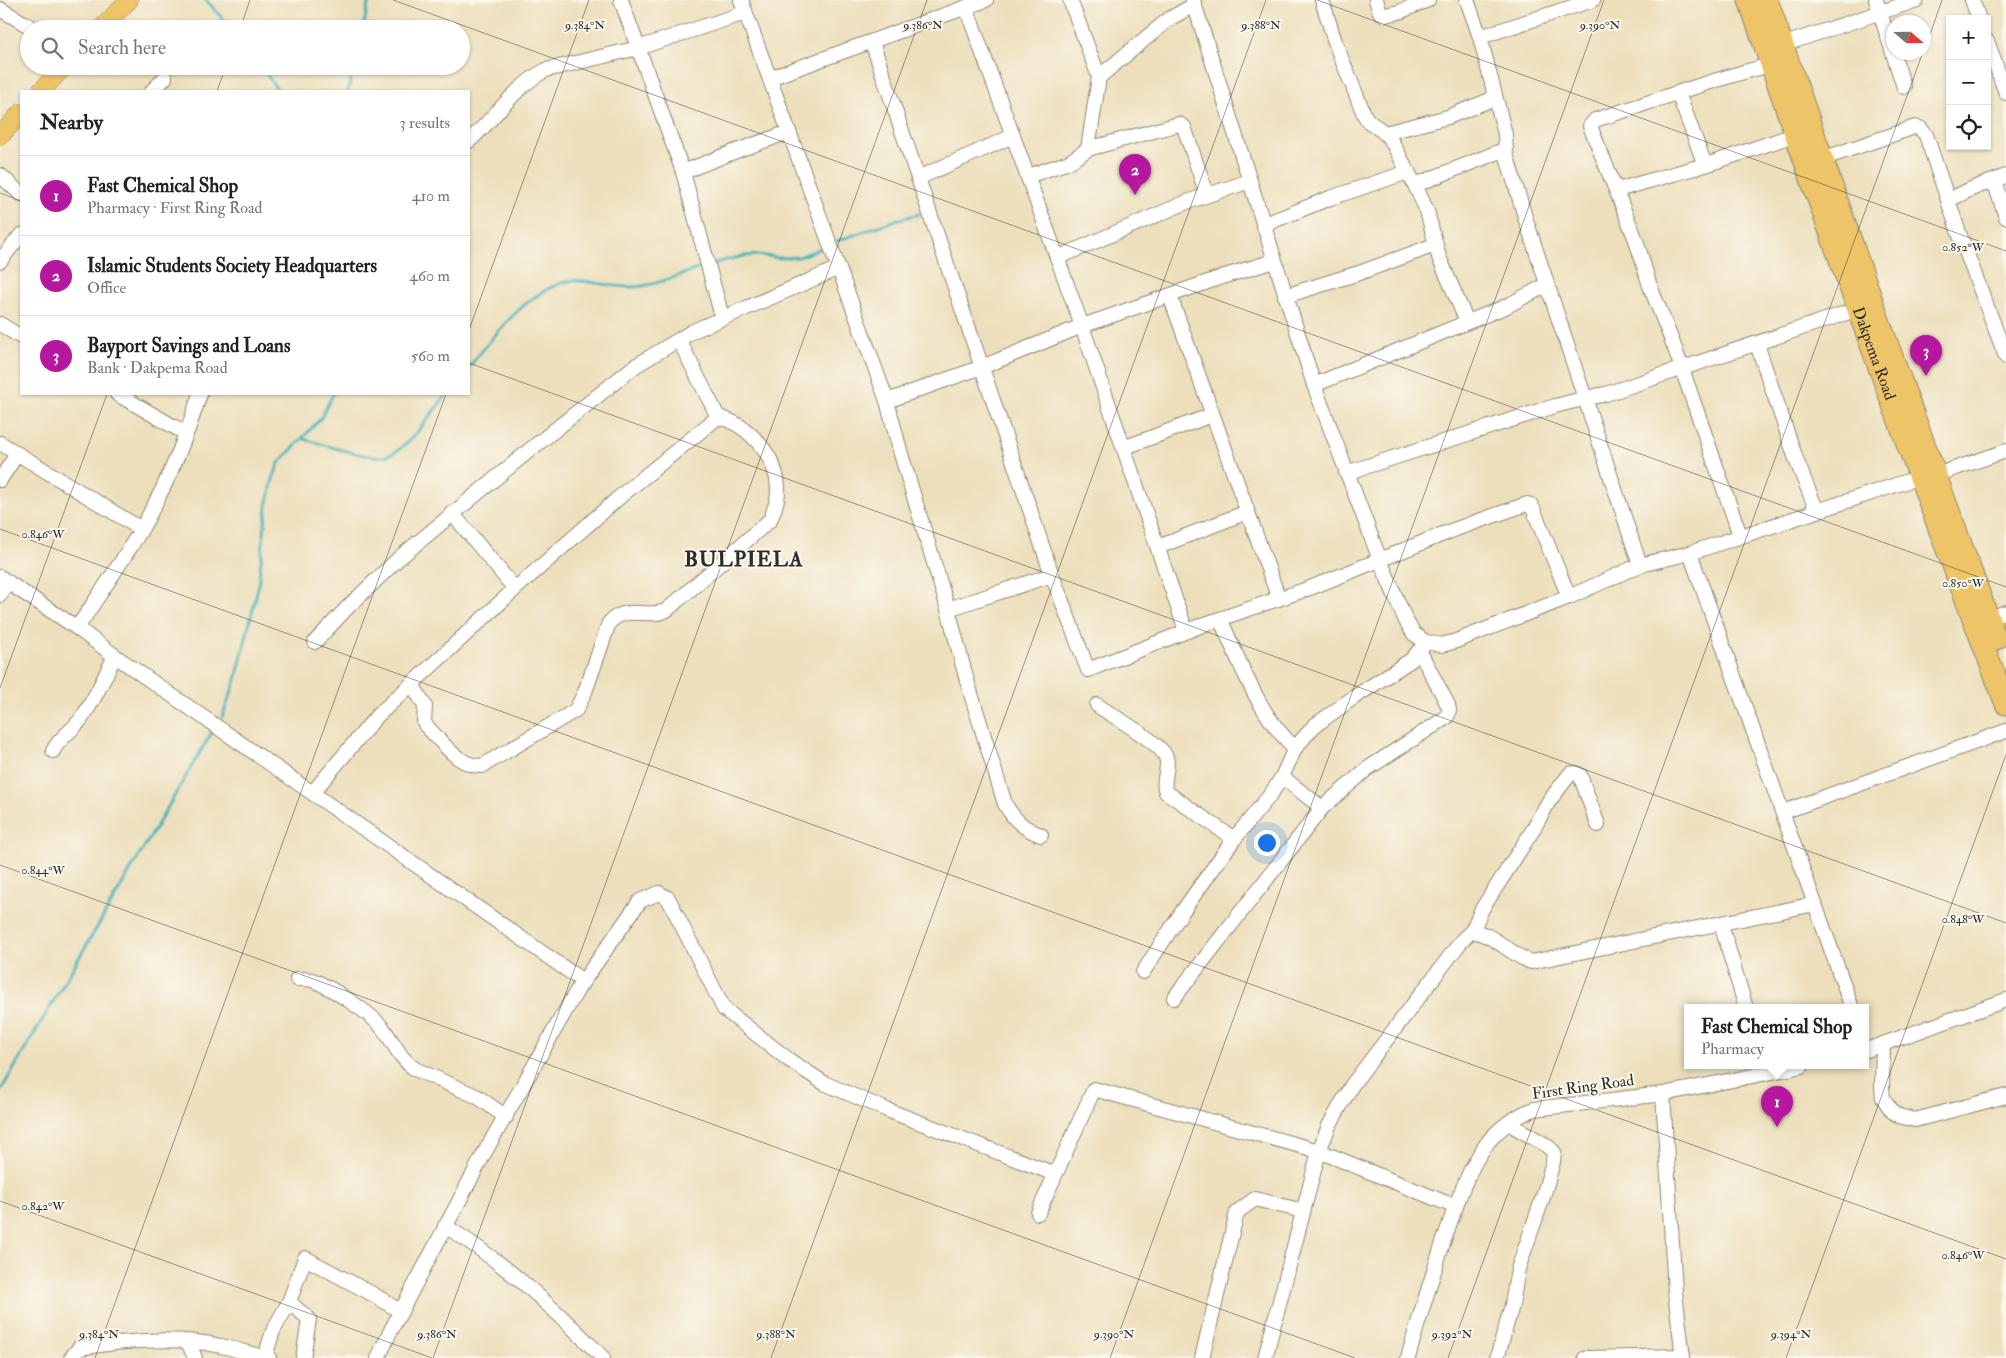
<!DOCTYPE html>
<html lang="en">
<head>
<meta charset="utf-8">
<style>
  :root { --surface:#fff; --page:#f6f6f6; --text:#222; --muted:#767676; --line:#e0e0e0; --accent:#b5179e }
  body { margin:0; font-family:"IM FELL Double Pica",serif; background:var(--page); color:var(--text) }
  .controls { position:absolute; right:15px; top:15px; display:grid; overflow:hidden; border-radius:0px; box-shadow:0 1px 4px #0004 }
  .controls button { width:45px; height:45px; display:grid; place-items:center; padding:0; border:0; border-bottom:1px solid var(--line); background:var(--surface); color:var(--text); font:25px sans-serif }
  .compass { position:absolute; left:1886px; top:15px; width:45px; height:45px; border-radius:50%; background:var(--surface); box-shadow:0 1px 4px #0004; rotate:110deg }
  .you { position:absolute; left:1266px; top:842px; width:18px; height:18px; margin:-12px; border:4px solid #fff; border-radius:50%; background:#1a73e8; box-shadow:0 0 0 8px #1a73e833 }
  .badge { display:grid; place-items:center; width:32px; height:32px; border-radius:50%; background:var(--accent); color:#fff; font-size:16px; font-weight:700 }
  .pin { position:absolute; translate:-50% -41px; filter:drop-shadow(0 1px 2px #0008) }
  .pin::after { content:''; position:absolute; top:26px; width:18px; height:15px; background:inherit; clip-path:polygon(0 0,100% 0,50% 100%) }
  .popup { position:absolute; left:1684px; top:1004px; width:185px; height:65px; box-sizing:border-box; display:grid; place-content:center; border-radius:0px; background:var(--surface); filter:drop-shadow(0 1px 4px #0005); font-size:16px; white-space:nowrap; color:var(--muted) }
  .popup b { font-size:19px; color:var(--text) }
  .popup::after { content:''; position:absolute; left:50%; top:100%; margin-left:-10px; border:10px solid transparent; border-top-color:var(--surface) }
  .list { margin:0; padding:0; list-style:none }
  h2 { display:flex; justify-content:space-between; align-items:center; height:65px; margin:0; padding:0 20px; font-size:21px }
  h2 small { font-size:16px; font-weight:400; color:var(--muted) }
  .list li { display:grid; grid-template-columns:32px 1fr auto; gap:15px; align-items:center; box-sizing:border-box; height:80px; padding:0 20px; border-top:1px solid var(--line) }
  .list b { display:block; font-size:19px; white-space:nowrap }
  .list p { margin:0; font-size:16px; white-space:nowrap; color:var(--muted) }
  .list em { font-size:16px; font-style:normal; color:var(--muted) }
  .icon { flex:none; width:28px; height:28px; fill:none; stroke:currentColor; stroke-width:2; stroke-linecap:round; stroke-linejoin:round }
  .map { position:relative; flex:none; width:2006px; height:1358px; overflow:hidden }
  .search { position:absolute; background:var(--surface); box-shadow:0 1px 4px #0004; left:20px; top:20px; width:450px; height:55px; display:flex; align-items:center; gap:12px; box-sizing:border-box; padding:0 18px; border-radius:28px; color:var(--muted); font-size:19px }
  .panel { position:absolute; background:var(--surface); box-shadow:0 1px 4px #0004; left:20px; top:90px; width:450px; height:305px; border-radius:0px }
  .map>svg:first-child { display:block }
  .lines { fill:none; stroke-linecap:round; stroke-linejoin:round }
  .stream { stroke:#40b0b8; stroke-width:3 }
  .minor-casing { stroke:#8c8574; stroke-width:16 }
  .major-casing { stroke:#8c8574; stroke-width:19 }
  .highway-casing { stroke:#8c8574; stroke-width:23 }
  .minor { stroke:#fff; stroke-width:14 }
  .major { stroke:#eec469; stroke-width:18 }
  .highway { stroke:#eec469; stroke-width:21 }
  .ticks { fill:none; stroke:#2b2b2b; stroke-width:1; stroke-opacity:0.45 }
  .labels { text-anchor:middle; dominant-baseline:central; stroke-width:4; stroke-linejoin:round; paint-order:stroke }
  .street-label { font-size:16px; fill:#2b2b2b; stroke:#fbf7ec }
  .district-label { font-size:21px; font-weight:bold; letter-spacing:1px; fill:#2b2b2b; stroke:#fbf7ec }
  .ticks-label { font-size:12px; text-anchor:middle; fill:#2b2b2b; stroke:#fbf7ec; stroke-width:4; stroke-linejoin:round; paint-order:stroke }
</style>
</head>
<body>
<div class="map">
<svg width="2006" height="1358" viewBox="0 0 2006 1358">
  <rect width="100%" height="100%" fill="#fbf7ec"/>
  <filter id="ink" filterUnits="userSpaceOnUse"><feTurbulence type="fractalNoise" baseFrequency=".02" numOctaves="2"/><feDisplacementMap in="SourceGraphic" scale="10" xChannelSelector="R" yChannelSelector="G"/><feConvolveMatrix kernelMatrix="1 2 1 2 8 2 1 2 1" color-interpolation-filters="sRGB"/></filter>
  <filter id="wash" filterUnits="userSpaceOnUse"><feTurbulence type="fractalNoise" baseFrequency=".0096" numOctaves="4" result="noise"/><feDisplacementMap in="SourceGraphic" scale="20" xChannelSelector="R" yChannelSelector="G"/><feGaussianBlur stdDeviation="1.12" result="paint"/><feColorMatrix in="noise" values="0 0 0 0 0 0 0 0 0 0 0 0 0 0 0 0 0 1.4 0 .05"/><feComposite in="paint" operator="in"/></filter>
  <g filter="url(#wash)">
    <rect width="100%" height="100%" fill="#eddfbc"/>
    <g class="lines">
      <g class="stream">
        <polyline points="206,0 232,29"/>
        <polyline points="363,29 369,0"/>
        <polyline points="261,66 278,91"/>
        <polyline points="348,91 354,66"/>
        <polyline points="837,241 896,220 919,214"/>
        <polyline points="715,263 743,256 760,255 779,258 799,257 824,247"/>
        <path d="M 469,367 C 495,335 521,298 561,283 C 580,276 610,288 630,287 C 652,287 679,275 700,268"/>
        <path d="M 304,439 C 322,444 369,460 386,456 C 407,451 434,410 447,394"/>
        <polyline points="222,717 236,680 258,587 267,506 273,479 279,463 321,418 333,394"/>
        <polyline points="0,1092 212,732"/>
      </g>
    </g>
  </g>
  <g filter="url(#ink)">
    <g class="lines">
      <g class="minor-casing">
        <g id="minor">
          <polyline points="621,0 683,172 722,317"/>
          <polyline points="741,0 887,401 901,454 948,609"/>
          <polyline points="1193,0 1314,385 1380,560 1406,621 1414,634 1426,642 1442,645 1456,641 1569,597 1640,565 1690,553 1920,477"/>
          <polyline points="1322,0 1336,45 1364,114 1368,121 1385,133 1392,142 1415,185 1427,211 1439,257 1467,322"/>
          <polyline points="1376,0 1380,12 1385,15 1399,12 1428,0"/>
          <polyline points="1467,0 1480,37 1505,134 1506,154 1526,220 1640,565"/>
          <polyline points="1876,0 1904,87"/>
          <polyline points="1972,0 1979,19"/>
          <polyline points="966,7 1082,326 1186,631"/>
          <polyline points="0,9 34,29"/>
          <polyline points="1480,37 1593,0"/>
          <polyline points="1987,41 2006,93"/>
          <polyline points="872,42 1052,575 1088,670 1205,624 1310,588 1456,529 1527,504 1531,505 1534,511 1569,597"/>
          <polyline points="1782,45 1917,0"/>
          <polyline points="1099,77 1169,19 1194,5"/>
          <polyline points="770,78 986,0"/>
          <polyline points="152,91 165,78"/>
          <polyline points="1678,93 1705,165"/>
          <polyline points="1385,133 1448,117 1495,98"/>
          <path d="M 469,141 C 495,118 515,86 546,70 L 638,48 L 745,13"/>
          <polyline points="1088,149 1179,124 1184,127 1207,195"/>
          <polyline points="1822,159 1915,127 1920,128 1926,135 1959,233 2006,357"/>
          <polyline points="683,172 736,151 789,132"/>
          <polyline points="0,175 21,194"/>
          <polyline points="1028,176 1069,162 1088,149 1099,77 1070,0"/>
          <polyline points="918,178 1013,136"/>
          <polyline points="1994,181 2006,217"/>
          <polyline points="1415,185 1506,149"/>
          <polyline points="1617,190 1712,163 1794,135"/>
          <polyline points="1949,200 1971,189 2006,176"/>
          <polyline points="1263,225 1330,198 1408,172"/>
          <polyline points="1057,258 1187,202 1250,181"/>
          <polyline points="0,261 21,235"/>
          <polyline points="1170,296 1279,599"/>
          <polyline points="1285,296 1359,273 1435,245"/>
          <polyline points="0,324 21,337"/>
          <polyline points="679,340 718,417"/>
          <polyline points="1757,344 1797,462 1817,511"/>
          <polyline points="1314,385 1507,306 1546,285"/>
          <polyline points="117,394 185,433"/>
          <polyline points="887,401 982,367 1082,326 1222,277 1274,261"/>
          <polyline points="0,443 141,529"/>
          <polyline points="1123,448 1212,415"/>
          <path d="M 1346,473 L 1555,406 C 1572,402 1588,397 1606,394 L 1858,309"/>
          <polyline points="1936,475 2006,451"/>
          <polyline points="0,480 17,454"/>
          <polyline points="452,513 515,589"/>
          <path d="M 1740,535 L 1674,346 L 1650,286 L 1636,240 L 1590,126 L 1595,120 C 1654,102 1711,79 1771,65"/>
          <polyline points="1158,547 1247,512"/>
          <polyline points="1690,553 1852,1008"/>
          <polyline points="0,577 77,628 115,656 583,981"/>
          <polyline points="0,595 8,582"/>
          <polyline points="1989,618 2006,612"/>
          <path d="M 1220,619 C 1241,663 1258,715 1295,748"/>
          <path d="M 77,628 C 99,595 122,562 142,528 C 166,486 186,439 200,394"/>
          <polyline points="315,642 347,608 398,559 531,449 635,366 693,331 839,268"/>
          <path d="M 412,684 L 425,706 L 424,722 L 426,726 C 442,741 458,767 482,766 L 576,710 L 585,692 L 609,623 C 623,607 639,615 657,613 C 661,613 665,611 668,609 L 770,520 C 774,511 778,501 778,490 C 778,458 749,424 718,417"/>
          <path d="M 1097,705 C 1112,716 1160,742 1166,757 C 1170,769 1161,780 1166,792 L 1234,839"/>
          <path d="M 53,751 C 59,737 73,731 81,719 C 95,700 104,677 115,656"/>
          <polyline points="1282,777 1322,808"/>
          <polyline points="313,792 377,716 515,589 623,494 718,417"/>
          <polyline points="1783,812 2006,731"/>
          <path d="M 1041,835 C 1024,829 1014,820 1005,804 L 967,681 L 948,609 L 1052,575"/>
          <polyline points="1721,924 1746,1008"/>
          <polyline points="1472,931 1482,909 1531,833 1549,801 1570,774 1576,773 1580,775 1598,825"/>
          <polyline points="1143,972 1182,912 1234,839 1271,794 1282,777 1295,748 1314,726 1353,698 1411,660 1424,645"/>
          <path d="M 297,979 C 302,979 307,979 312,980 C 329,986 374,1015 384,1030 C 395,1044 399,1058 415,1069 L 478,1097 L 506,1117"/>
          <polyline points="1174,998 1322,808 1367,769 1447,717 1449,710 1448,705 1420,652"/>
          <polyline points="1883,1044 1882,1087 1883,1098 1893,1112 1899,1116 1915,1120 2006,1096"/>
          <polyline points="1866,1050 2006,1000"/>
          <polyline points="1663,1094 1675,1292 1683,1358"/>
          <polyline points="1038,1213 1094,1089 1319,1151 1456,1207"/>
          <path d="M 445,1226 C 504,1262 555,1309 603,1358"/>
          <polyline points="289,1302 309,1319 303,1358"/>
          <polyline points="188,1342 195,1358"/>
          <polyline points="265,1357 273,1331 289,1302 305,1258 376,1296 401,1312"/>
          <path d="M 71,1358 L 79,1348 C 125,1341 175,1336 221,1346 C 237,1349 252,1355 269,1358"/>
          <polyline points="378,1358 391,1330 486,1150 579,987 640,901 659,893 668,898 724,1009 789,1060 824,1083 887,1110 1055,1174"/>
          <polyline points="1202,1358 1237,1212 1255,1199 1303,1211"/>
          <path d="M 1265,1358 L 1319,1151 L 1329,1126 L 1352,1085 L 1463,939 L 1472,931 C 1496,935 1509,954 1531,962 L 1815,904"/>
          <path d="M 1408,1358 C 1419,1317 1432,1277 1445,1237 C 1456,1205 1467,1170 1488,1142 C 1500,1127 1516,1116 1534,1109 L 1663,1094 L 1802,1066"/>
          <polyline points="1497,1358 1512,1305 1518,1269 1543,1197 1553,1162 1554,1152 1546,1145 1508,1123"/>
          <polyline points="1585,1358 1683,1356"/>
        </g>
      </g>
      <g class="major-casing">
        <g id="major">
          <polyline points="101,29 129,0"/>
          <polyline points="41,91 65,66"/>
          <polyline points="0,136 21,113"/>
        </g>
      </g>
      <g class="highway-casing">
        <g id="highway">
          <path id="s1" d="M 1749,0 C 1829,236 1916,471 2006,704"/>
          <polyline points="1767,0 1882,329 1996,639"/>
        </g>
      </g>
      <use href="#minor" class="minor"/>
      <use href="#major" class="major"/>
      <use href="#highway" class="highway"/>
    </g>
  </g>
  <path class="ticks" d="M 393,0 L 2006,587M 1317,0 L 2006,251M 240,29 L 250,0M 1924,52 L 1942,0M 217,91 L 226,66M 0,193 L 21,201M 469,330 L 589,0M 469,363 L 2006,923M 0,529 L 2006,1259M 0,688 L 107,394M 0,865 L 1355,1358M 0,1201 L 432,1358M 95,1358 L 446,394M 433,1358 L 927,0M 771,1358 L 1266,0M 1110,1358 L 1604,0M 1448,1358 L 1923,52M 1786,1358 L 2006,755"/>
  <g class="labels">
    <g class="street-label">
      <text stroke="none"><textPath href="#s1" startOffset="375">Dakpema Road</textPath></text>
      <text transform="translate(1583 1087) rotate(-8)">First Ring Road</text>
    </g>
    <g class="district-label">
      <text x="744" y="559">BULPIELA</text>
    </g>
  </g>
  <g class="ticks-label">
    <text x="585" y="29">9.384°N</text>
    <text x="923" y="29">9.386°N</text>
    <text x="1261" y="29">9.388°N</text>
    <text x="1600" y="29">9.390°N</text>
    <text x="1963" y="251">0.852°W</text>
    <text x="43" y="538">0.846°W</text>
    <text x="1963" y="587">0.850°W</text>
    <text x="43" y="874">0.844°W</text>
    <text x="1963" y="923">0.848°W</text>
    <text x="43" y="1210">0.842°W</text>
    <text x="1963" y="1259">0.846°W</text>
    <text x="99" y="1338">9.384°N</text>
    <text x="437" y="1338">9.386°N</text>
    <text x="776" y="1338">9.388°N</text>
    <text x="1114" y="1338">9.390°N</text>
    <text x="1452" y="1338">9.392°N</text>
    <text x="1791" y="1338">9.394°N</text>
  </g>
</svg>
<div class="controls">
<button>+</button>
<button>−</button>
<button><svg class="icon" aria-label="locate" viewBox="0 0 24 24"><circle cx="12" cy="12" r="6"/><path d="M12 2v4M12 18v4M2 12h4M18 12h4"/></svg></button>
</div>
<svg class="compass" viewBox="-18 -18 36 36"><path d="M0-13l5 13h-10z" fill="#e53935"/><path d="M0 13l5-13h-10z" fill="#767676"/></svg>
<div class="you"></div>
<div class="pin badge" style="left:1777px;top:1127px">1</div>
<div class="popup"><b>Fast Chemical Shop</b>Pharmacy</div>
<div class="pin badge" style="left:1135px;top:195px">2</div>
<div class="pin badge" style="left:1926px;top:376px">3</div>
<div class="search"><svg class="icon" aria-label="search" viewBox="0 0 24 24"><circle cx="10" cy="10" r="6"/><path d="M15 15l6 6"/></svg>Search here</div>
<section class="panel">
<h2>Nearby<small>3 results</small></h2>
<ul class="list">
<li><span class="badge">1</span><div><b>Fast Chemical Shop</b><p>Pharmacy · First Ring Road</p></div><em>410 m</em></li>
<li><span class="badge">2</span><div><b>Islamic Students Society Headquarters</b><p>Office</p></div><em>460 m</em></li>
<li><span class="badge">3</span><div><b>Bayport Savings and Loans</b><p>Bank · Dakpema Road</p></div><em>560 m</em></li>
</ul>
</section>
</div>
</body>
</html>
